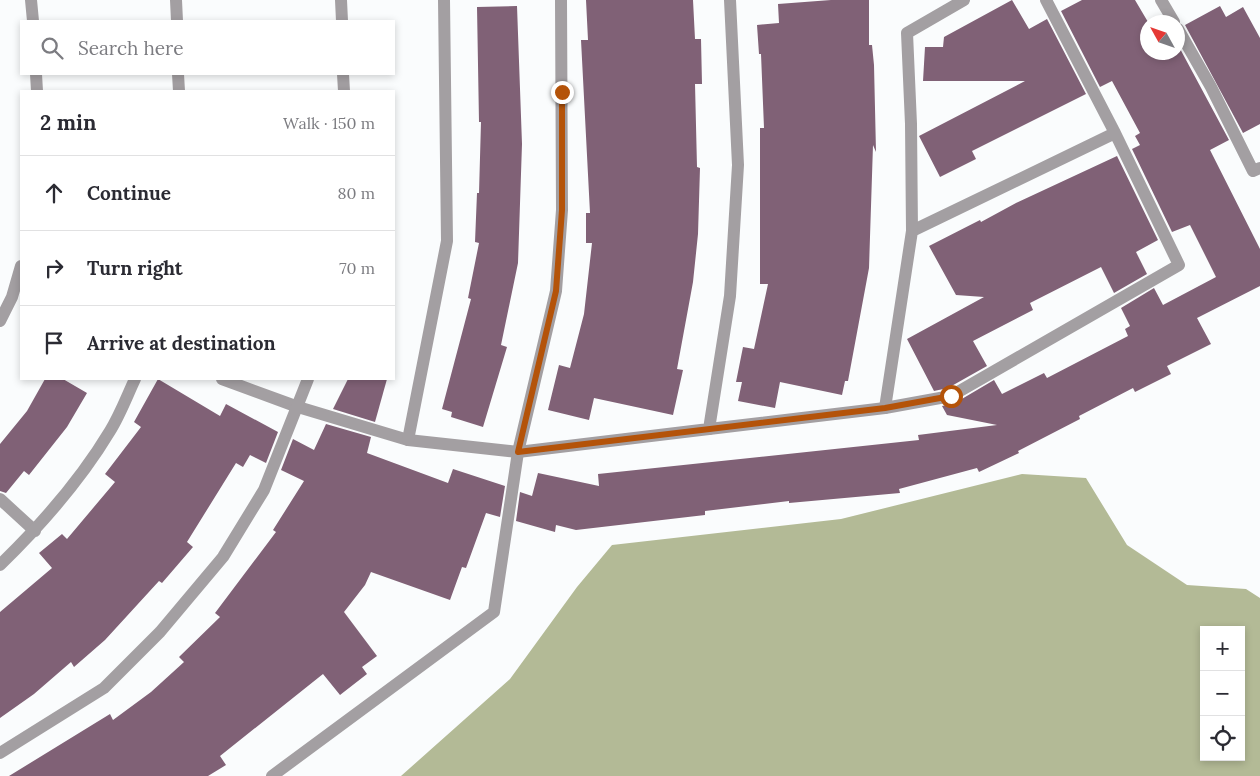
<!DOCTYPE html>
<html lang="en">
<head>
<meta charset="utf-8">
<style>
  :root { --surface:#fff; --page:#f2f2f3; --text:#2b2b33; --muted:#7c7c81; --line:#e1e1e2 }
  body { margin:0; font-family:Lora,serif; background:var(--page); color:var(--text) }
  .controls { position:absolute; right:15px; bottom:15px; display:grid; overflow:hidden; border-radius:0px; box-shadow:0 2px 8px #0003 }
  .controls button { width:45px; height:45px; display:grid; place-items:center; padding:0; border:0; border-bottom:1px solid var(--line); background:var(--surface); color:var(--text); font:25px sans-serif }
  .compass { position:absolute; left:1140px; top:15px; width:45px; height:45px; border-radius:50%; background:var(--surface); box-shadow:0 2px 8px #0003; rotate:310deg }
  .stop { position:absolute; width:15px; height:15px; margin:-11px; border:4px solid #b45309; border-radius:50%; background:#fff }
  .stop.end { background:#b45309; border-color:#fff; box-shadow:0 1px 5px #0008 }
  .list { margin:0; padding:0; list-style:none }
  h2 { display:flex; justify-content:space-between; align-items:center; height:65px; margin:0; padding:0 20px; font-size:21px }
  h2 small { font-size:16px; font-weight:400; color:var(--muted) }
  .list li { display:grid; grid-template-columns:32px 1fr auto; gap:15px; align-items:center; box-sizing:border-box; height:75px; padding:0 20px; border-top:1px solid var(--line) }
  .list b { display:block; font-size:19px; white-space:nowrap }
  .list em { font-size:16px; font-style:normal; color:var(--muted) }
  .icon { flex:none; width:28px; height:28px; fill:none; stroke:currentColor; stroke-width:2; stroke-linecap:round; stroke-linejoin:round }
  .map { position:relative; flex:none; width:1260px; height:776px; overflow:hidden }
  .search { position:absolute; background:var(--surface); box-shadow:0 2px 8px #0003; left:20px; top:20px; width:375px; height:55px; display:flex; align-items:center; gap:12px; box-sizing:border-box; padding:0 18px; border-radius:0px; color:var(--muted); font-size:19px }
  .panel { position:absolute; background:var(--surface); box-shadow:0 2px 8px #0003; left:20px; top:90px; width:375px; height:290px; border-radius:0px }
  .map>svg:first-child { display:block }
  .forest { fill:#b3ba96; fill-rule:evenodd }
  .building { fill:#806176 }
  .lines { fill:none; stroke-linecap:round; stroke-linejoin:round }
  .street { stroke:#a39fa2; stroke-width:12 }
  .route { stroke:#b45309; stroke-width:6 }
</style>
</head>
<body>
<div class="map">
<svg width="1260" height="776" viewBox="0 0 1260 776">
  <rect width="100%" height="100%" fill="#fafcfd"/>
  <path class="forest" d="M 1022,474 L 1086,478 L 1127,545 L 1187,585 L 1246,589 L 1260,598 L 1260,776 L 401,776 L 510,679 L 577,587 L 612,545 L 841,519 ZM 1204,630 L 1241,630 L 1241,757 L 1204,757 Z"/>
  <g class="building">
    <polygon points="586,0 693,0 695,39 701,39 702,84 695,84 697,167 700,168 698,234 693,282 677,369 683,370 673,415 594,398 589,420 548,410 559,365 570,368 584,314 592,243 586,243 586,213 590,213 581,40 588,40"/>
    <polygon points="831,0 869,0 869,45 872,45 874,65 876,152 873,145 869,268 848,381 845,381 842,395 780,382 775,408 738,401 742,382 736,382 743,347 754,349 768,284 760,284 760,128 764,128 761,54 759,54 757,25 779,23 778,4"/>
    <polygon points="1012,0 1029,29 1047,19 1086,94 972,151 976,159 940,177 919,136 1025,81 923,81 925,47 943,47 944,37"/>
    <polygon points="1082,0 1135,0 1148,22 1148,52 1178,52 1178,45 1229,140 1210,150 1260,249 1260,286 1197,318 1211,344 1167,366 1171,374 1135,392 1133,388 1079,416 1080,419 1018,451 1019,453 979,472 977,468 899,489 900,493 789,503 789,501 705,511 705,515 576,530 556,525 555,532 516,521 520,492 532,496 538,473 599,486 598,474 919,440 918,435 997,425 947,415 942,406 955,403 994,380 1002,394 1044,373 1047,378 1128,336 1125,329 1130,326 1121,308 1154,288 1163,305 1216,277 1190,225 1172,232 1132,149 1140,145 1135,136 1140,133 1112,81 1100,87 1061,11"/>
    <polygon points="517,6 522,144 518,263 501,345 507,347 483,427 451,417 452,412 442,409 471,299 468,298 479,243 475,242 477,193 479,193 481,122 479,122 477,7"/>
    <polygon points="1220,6 1226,17 1243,7 1260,38 1260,124 1243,133 1185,25"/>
    <polygon points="1117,156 1158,240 1136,252 1147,274 1114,293 1101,267 1030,303 1033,310 973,341 987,366 948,388 934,391 907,339 984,297 956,295 929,246 980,220 981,222 1016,203"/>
    <polygon points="45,379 63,379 87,393 67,427 29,475 24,471 6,493 0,491 0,444 27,411"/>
    <polygon points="158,379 220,416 226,404 278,432 266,463 250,455 243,467 236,463 187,542 193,547 162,583 159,581 105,640 74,667 71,662 34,694 0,718 0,612 52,568 39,553 62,534 67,539 115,482 105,474 141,427 134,422"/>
    <polygon points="348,379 387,379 375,422 333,409"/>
    <polygon points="326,424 371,437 367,453 448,483 453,469 505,486 500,517 486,513 466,568 462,567 450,600 371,572 365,585 344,612 377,656 362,667 367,674 340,695 323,674 220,756 226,765 208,776 9,776 110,714 113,720 151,692 184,662 179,657 220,617 215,613 276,532 273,530 304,481 281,470 293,439 314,450"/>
  </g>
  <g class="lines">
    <g class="street">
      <polyline points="31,0 33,21"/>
      <polyline points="176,0 177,21"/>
      <polyline points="341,0 342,21"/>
      <polyline points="1046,0 1115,133 1179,265 951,396 885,408 912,231 1115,133"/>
      <polyline points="1161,0 1174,22"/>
      <polyline points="1178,29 1211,87 1253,171 1260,168"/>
      <polyline points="36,74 37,91"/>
      <polyline points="178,74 179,91"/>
      <polyline points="343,74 344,91"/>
      <polyline points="912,231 911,124 907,33 964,0"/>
      <polyline points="0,321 12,297 21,266"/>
      <polyline points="222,379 298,407 408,440 518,452 709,429 730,296 738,165 730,0"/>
      <polyline points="709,429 885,408"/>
      <polyline points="408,440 447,241 444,0"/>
      <polyline points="0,499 35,531"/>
      <path d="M 0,565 C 42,524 80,481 110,431 C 120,415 127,396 135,379"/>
      <polyline points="0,753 104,688 160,632 223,557 264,490 308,379"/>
      <polyline points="272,776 494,612 518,452 556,291 562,210 561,0"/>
    </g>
  </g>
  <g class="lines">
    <polyline class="route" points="562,92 562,210 556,291 518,452 885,408 951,396"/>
  </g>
</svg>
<div class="controls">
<button>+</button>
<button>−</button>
<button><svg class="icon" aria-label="locate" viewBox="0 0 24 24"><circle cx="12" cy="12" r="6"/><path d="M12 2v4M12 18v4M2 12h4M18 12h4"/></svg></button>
</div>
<svg class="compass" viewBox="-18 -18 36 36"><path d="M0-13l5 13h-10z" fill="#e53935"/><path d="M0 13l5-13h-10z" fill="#7c7c81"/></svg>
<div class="stop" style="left:951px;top:396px"></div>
<div class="stop end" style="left:562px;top:92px"></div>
<div class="search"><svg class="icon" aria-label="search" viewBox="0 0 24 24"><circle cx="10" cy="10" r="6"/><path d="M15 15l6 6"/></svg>Search here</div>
<section class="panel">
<h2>2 min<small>Walk · 150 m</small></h2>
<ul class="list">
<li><svg class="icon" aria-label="ahead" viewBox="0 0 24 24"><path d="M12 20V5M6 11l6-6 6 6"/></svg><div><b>Continue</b></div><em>80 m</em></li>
<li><svg class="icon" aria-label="right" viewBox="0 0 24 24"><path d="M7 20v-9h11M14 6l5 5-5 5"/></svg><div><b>Turn right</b></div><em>70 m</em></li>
<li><svg class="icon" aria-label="arrive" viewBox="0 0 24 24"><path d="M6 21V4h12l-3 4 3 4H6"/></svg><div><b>Arrive at destination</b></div></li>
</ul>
</section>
</div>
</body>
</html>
